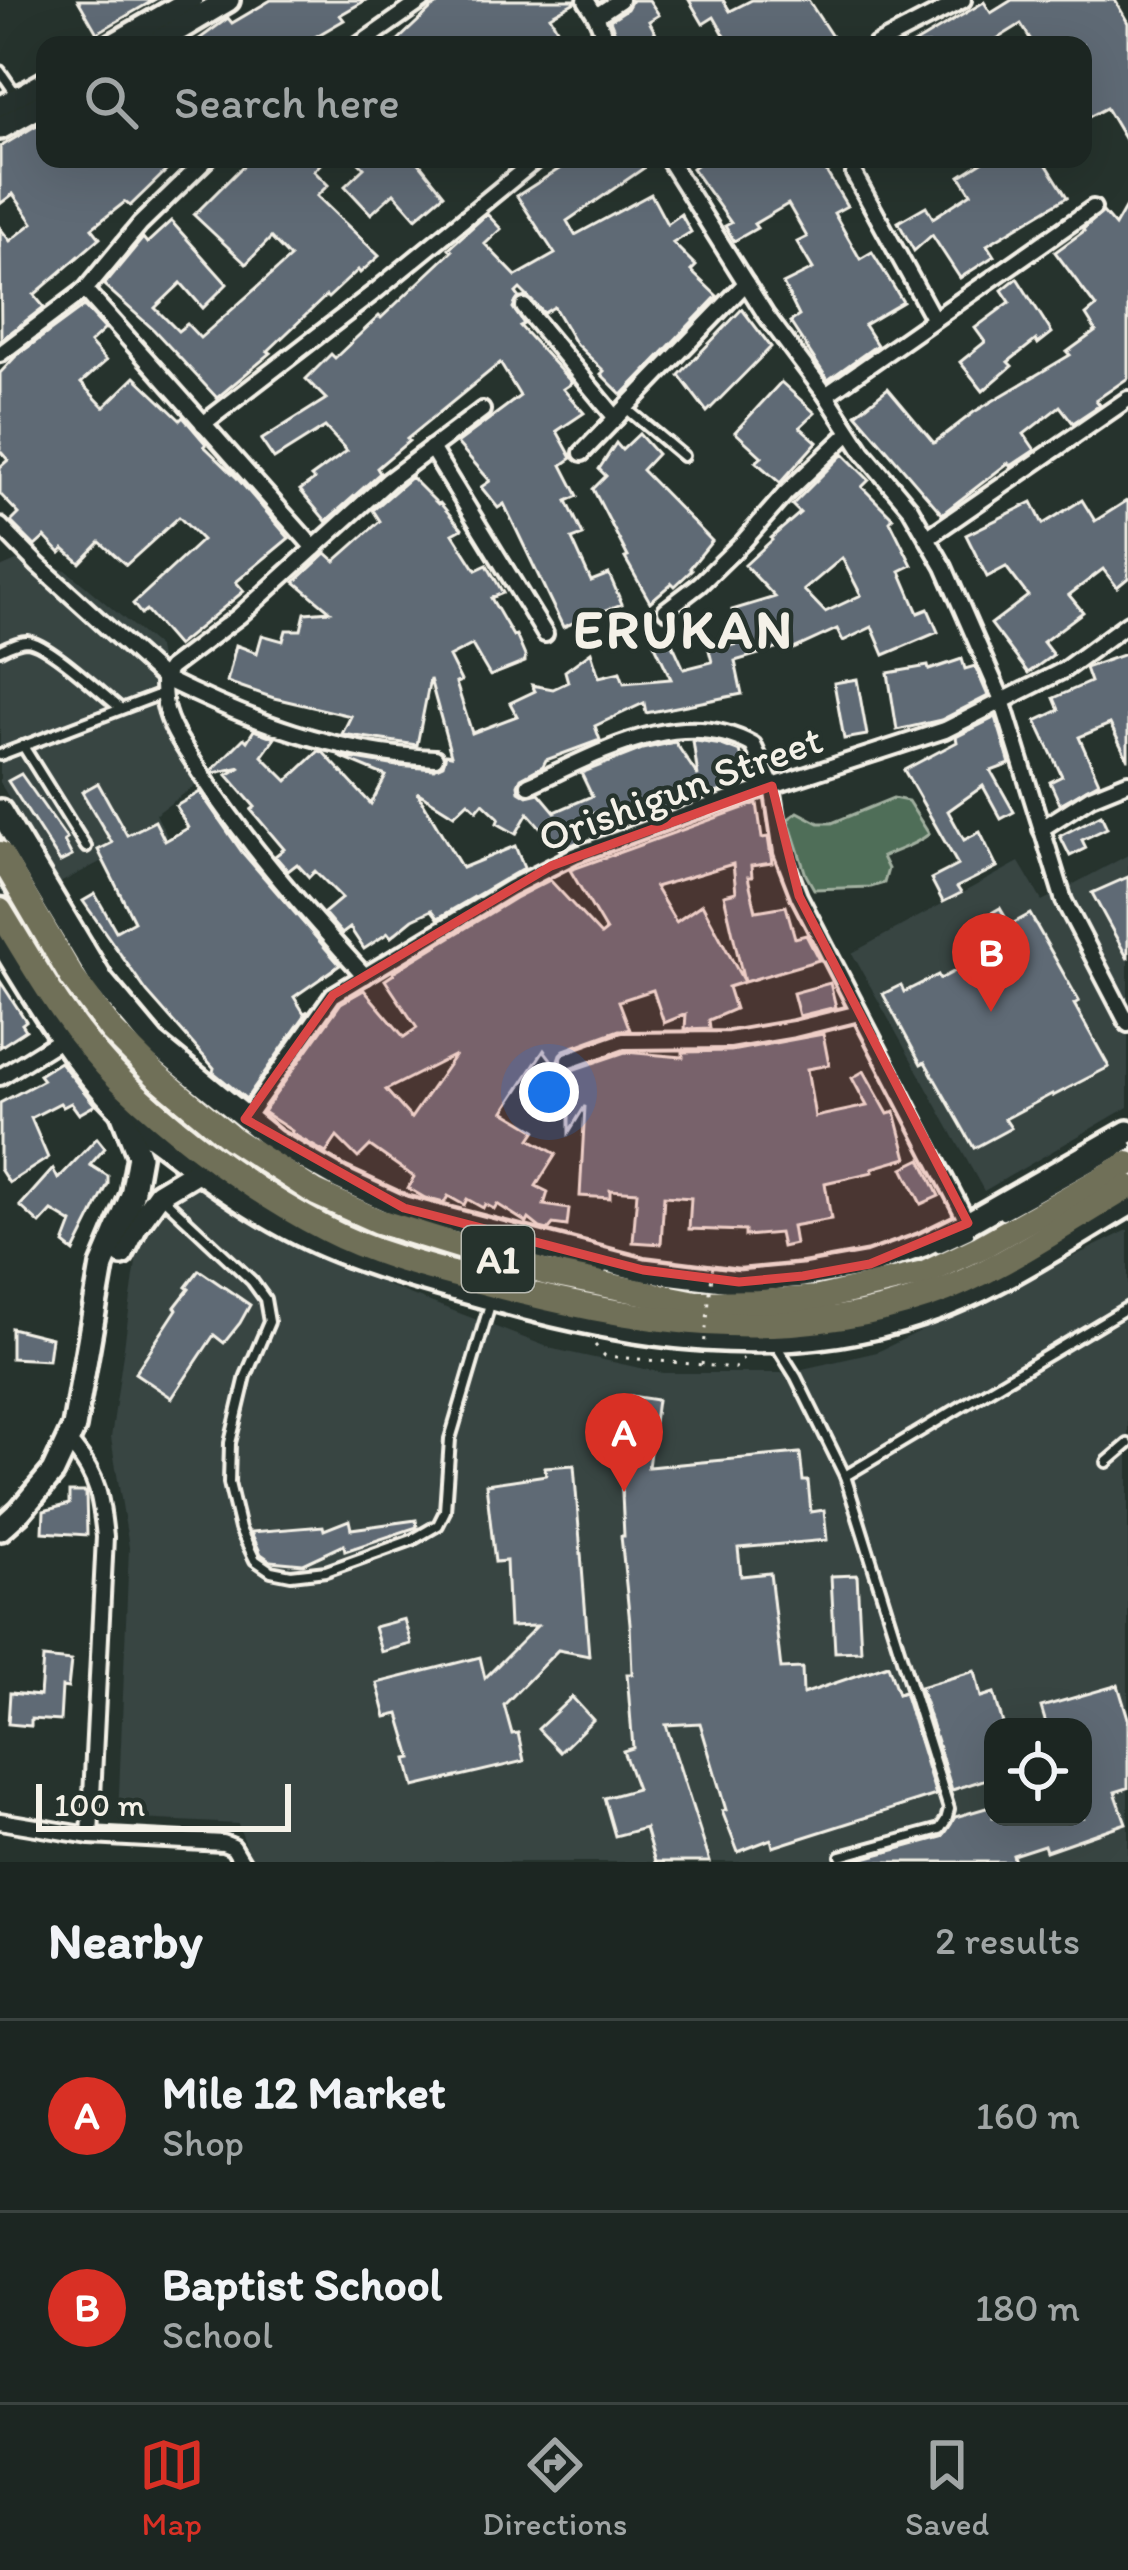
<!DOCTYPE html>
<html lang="en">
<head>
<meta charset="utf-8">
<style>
  :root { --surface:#1c2622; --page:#29322f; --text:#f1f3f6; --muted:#a0a5a5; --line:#3a4340; --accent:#d93025 }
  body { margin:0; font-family:Itim,sans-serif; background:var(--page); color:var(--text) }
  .controls { position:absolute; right:36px; bottom:36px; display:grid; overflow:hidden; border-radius:24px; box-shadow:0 12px 48px #0002 }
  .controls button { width:108px; height:108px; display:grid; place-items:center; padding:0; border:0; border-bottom:3px solid var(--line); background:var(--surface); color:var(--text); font:60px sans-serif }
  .scale { position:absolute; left:36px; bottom:30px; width:255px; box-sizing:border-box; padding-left:12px; border:6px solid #f4f1e8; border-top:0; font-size:33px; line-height:42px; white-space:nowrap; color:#f4f1e8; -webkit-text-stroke:9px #26332d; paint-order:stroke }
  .you { position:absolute; left:549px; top:1092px; width:42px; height:42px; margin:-30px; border:9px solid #fff; border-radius:50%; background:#1a73e8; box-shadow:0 0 0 18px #1a73e833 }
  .badge { display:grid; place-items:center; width:78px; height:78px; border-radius:50%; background:var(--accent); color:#fff; font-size:39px; font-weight:700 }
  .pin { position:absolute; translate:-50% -99px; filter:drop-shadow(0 3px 6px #0008) }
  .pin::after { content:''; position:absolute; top:63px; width:42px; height:36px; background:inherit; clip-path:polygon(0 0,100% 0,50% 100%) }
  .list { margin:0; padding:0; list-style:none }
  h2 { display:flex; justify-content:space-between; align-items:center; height:156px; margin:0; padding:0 48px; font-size:51px }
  h2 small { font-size:39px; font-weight:400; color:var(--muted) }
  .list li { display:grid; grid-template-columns:78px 1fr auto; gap:36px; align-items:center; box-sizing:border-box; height:192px; padding:0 48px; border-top:3px solid var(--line) }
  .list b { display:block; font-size:45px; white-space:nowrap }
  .list p { margin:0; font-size:39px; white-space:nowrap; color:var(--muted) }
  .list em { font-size:39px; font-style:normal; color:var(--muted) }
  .icon { flex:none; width:66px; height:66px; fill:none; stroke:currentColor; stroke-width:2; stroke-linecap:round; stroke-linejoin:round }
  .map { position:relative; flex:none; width:1128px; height:1862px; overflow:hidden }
  .search { position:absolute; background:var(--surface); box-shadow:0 12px 48px #0002; left:36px; right:36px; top:36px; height:132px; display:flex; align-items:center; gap:30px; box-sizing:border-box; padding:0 42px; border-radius:24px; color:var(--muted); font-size:45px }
  .sheet { height:540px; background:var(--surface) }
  nav { display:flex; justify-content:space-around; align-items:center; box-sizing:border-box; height:168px; border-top:3px solid var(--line); background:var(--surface); font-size:33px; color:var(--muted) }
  nav a { display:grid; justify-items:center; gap:6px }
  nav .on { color:var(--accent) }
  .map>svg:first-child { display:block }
  .built { fill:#374442; fill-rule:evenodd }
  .green { fill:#4f6e58; stroke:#a2b0a0; stroke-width:3 }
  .building { fill:#5f6b74; stroke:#f4f1e8; stroke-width:3; fill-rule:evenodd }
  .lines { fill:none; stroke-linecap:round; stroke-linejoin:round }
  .lane-casing { stroke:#f4f1e8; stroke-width:16 }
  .street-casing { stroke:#f4f1e8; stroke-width:22 }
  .secondary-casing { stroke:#f4f1e8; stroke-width:30 }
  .highway-casing { stroke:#f4f1e8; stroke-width:33 }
  .path { stroke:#f4f1e8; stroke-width:3; stroke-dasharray:3 9; stroke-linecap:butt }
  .lane { stroke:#26332d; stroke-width:8 }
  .street { stroke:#26332d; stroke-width:14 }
  .secondary { stroke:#26332d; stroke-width:21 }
  .highway { stroke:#706f59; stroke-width:24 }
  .path-bridge { stroke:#f4f1e8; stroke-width:3; stroke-dasharray:3 9; stroke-linecap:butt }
  .marked { fill:#da4645; fill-opacity:0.2; stroke:#da4645; stroke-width:9; stroke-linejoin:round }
  .labels { text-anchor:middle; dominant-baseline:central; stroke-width:9; stroke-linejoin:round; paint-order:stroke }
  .shield { fill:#26332d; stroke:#b6b8b0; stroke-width:3 }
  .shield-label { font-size:39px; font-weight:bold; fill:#f4f1e8 }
  .street-label { font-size:42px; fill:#f4f1e8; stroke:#26332d }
  .district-label { font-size:54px; font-weight:bold; letter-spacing:3px; fill:#f4f1e8; stroke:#26332d }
</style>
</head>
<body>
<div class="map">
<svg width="1128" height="1862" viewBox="0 0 1128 1862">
  <rect width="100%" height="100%" fill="#26332d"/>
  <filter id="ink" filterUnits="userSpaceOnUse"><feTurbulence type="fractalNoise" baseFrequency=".00833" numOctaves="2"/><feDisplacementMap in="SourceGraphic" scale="24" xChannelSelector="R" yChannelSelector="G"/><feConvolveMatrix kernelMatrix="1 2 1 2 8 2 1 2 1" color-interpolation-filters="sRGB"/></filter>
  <g filter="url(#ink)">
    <g class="built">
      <polygon points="21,559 66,570 158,647 166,697 175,722 210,775 156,814 167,836 110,865 104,860 60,883 0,783 0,568"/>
      <polygon points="1128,855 1128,1107 984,1191 852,953 1019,862 1042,901"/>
      <path d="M 195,1184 L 259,1228 L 386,1285 L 553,1349 L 663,1373 L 785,1373 L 877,1352 L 1128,1230 L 1128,1862 L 252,1862 L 238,1824 L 118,1818 L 129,1547 L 111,1438 L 137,1255 L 166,1202 ZM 993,1727 L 1083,1727 L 1083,1817 L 993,1817 Z"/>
    </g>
    <path class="green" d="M 893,798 L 908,801 L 929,834 C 914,846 899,849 882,857 L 888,869 L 884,883 L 871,887 L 814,889 L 806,875 L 788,819 L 798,812 L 819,823 L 832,823 Z"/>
    <g class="building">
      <polygon points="78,0 154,0 97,33"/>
      <polygon points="271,0 366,0 340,15 344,20 301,45 191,45 228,18 232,23"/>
      <polygon points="444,0 575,0 575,2 550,16 566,45 393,45 432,8"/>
      <polygon points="632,0 649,0 659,15 649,21 662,45 635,45 629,34 618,40 610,20 627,9"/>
      <polygon points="689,0 723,0 730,11 752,0 808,0 833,38 823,45 730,45 714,17 703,24"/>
      <polygon points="1012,0 1115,0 1128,23 1128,145 1106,108 1083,120 1083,45 1034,45 1021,24 987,45 912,45 984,2 991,13"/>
      <polygon points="37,125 45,137 45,159 154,159 166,171 130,206 125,202 92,228 100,238 34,295 44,307 1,340 0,228 10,241 33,223 13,194 0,204 0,147"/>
      <polygon points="250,159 325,159 314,171 328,185 317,196 379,256 360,273 358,270 328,298 326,296 268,351 271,353 217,398 154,330 104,285 143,238 147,243 171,221 227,284 203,308 181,283 155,308 178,331 187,324 200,338 290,258 271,238 246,264 194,215"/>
      <polygon points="355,159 416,159 444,194 416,218 394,193 371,214 345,186 364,168"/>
      <polygon points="583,159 637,159 644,168 567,221 575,235 651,194 667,224 681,214 691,232 673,243 696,266 691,271 717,296 622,395 601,374 604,371 575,343 554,307 544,313 520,289 516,293 519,297 513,308 524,324 520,326 572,383 563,389 584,413 557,431 572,458 562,465 578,496 567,501 583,535 572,539 591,581 609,574 622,604 563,627 504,504 498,508 481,487 490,481 457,443 520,396 500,363 407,439 409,441 377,468 380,473 326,521 300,490 314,480 311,477 347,451 325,427 274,459 261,440 326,399 306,379 331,354 335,358 379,316 381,318 452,251 449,248 487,214 501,229 485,244 516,276 555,254 517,196 570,162 573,166"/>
      <polygon points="704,159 842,159 827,168 830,171 827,173 847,206 834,213 860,259 872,252 903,302 864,325 877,345 828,380 790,322 799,316 783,284 813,269 797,242 807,237 788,204 754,224 757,228 734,241 725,226 731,223 692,168"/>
      <polygon points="987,159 1043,159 1067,197 987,245 994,256 960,278 932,235 914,251 898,222 926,206 933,218 971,193 960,176"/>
      <polygon points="1128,203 1128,378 1096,400 1100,405 1073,423 1060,406 1024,434 1035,450 1011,466 1008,463 942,514 856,414 888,388 934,443 974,412 1070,355 1067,352 1096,331 1086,315 1096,307 1055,252 1084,231 1083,229 1103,212 1115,226"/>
      <polygon points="1017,278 1052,333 1038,344 1036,340 1008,362 1012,366 983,391 960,362 985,342 975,328 1010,302 1002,290"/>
      <polygon points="84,306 105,329 90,343 106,361 81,383 104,407 135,377 180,420 183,417 206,444 204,446 237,478 289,538 236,582 244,591 177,646 146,610 141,614 133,604 202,540 179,517 126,565 100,542 80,563 64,549 60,553 45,537 35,546 11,522 19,514 0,494 0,467 8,460 0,451 0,373 16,356"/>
      <polygon points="742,309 771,347 707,412 679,375"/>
      <polygon points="781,382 815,413 800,427 817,442 780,483 756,462 762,457 735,432"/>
      <polygon points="639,434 657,454 642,470 712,541 690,568 692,570 675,586 672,583 650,602 625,558 628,557 593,489 606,476 599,469 616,443 622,450"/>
      <path d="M 843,454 L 869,480 L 862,487 L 893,518 L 890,521 L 912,565 L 900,571 L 918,613 L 928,609 L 938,632 L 884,655 L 872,627 L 843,641 L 837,629 L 789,651 L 786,646 L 735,661 L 742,694 L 646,713 L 644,703 L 595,726 L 600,740 L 546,760 L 543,766 L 521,778 L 518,785 L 519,791 L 527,796 L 539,793 L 555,812 L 592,796 L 581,773 L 642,749 L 675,742 L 698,776 L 693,741 L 696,741 L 722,745 L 740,752 L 742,758 L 746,757 L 757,779 L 651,815 L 662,804 L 605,823 L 599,811 L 567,825 L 580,841 L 560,850 L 528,813 L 516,834 L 497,823 L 499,818 L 483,803 L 477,810 L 468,802 L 454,815 L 417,792 L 462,868 L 515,846 L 524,868 L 438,918 L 432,910 L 413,919 L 391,937 L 388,933 L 364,949 L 350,928 L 342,934 L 324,913 L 342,898 L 315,871 L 309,877 L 297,864 L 288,871 L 275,856 L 284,849 L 251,810 L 255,807 L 227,775 L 241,767 L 214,773 L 212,770 L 244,738 L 247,741 L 254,730 L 275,738 L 262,756 L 287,781 L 319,751 L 323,752 L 371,804 L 386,776 L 338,756 L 397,766 L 434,769 L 443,765 L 446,754 L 451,755 L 430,679 L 417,745 L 342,734 L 351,716 L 274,698 L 227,682 L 236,645 L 257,653 L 262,635 L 283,641 L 286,630 L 301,630 L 305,613 L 330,611 L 295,582 L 326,553 L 335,561 L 380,521 L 373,510 L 411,477 L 438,504 L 440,503 L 462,529 L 453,534 L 476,570 L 487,565 L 503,593 L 491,598 L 513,636 L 516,635 L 525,656 L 525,662 L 490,676 L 472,645 L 449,657 L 461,681 L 456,683 L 472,733 L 517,716 L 510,703 L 535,691 L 532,685 L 553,689 L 568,682 L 565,671 L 591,652 L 599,677 L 620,672 L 624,683 L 671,679 L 653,641 L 668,634 L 684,669 L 712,662 L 709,650 L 742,643 L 732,610 L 775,597 L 745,565 L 772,540 L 771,538 L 800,513 L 792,505 ZM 842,558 L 861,595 L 825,612 L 804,590 Z"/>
      <polygon points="1082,500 1095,521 1128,500 1128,578 1117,587 1103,569 1069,595 1083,612 1043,642 1053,655 1028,673 991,624 1028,596 1006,567 987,577 966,535 1032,502 1043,524"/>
      <polygon points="1128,653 1128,760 1110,724 1079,737 1099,782 1060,804 1050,782 1062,776 1036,721 1059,710 1054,698 1090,682 1085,668"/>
      <polygon points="962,659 965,669 975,666 988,696 941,720 897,730 888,673 928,666 929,670"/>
      <polygon points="857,679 867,735 844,739 834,683"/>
      <polygon points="996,717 1010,764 991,771 1014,812 1001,819 983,786 948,811 964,840 980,832 997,867 957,887 961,893 943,902 931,879 958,865 904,770 957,742 956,737"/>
      <polygon points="21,774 67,839 64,841 72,856 60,862 8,781"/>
      <polygon points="98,783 127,835 155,821 165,841 188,828 176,806 200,792 242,852 340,965 294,997 304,1013 308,1011 246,1099 213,1072 214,1068 147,992 83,901 95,894 116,931 134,921 98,850 112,843 82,792"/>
      <path d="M 757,803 L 762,838 L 768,837 L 772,863 L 751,866 L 752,877 L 748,877 L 756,911 L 786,906 L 795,938 L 806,935 L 819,960 L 744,982 L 724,895 L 736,892 L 733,864 L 655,887 L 676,922 L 702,904 L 744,982 L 728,987 L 735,1009 L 709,1020 L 710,1028 L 685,1029 L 686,1014 L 664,1023 L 653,990 L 619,1001 L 630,1030 L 619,1030 L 564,1050 L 560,1054 L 556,1066 L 544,1050 L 504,1111 L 536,1130 L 530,1139 L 556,1154 L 536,1186 L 548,1192 L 544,1205 L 569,1209 L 567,1226 L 553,1224 L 548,1230 L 540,1228 L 529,1219 L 527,1223 L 497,1204 L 494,1209 L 485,1204 L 483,1208 L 467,1199 L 464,1205 L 448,1196 L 444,1203 L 425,1198 L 408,1188 L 414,1177 L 370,1146 L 358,1158 L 337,1137 L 326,1153 L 291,1133 L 292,1131 L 263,1112 L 341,1003 L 364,990 L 404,1037 L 417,1028 L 385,980 L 394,974 L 393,972 L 515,898 L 550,880 L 601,935 L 606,931 L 570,870 ZM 455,1055 L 411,1118 L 386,1090 Z"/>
      <polygon points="1101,815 1107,828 1082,840 1086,848 1070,856 1060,836"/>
      <polygon points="1128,877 1128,959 1092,893"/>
      <polygon points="1000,908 1010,925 1030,914 1079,1001 1074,1004 1109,1067 1053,1096 1052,1094 1005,1119 1011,1128 974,1148 925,1062 921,1064 883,994 901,985 904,992 938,975 940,979 997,949 979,920"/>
      <polygon points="0,981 26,1021 22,1024 26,1030 0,1047"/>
      <polygon points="830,983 836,1007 799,1016 793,993"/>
      <polygon points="823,1034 829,1065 807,1069 815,1117 867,1106 852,1078 864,1071 888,1114 895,1112 907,1158 872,1168 873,1172 825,1183 831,1219 792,1226 795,1244 782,1247 779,1233 745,1236 745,1231 689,1229 691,1198 664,1196 661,1244 633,1242 637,1192 610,1190 610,1198 580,1196 585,1106 569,1132 569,1071 625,1052 683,1057 683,1052 731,1051"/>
      <polygon points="60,1062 95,1105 79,1114 71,1103 63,1107 60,1103 31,1118 48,1158 9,1183 0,1169 0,1103 43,1080 39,1075"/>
      <polygon points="97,1138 105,1148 90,1165 108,1176 108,1184 74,1252 64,1244 72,1223 52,1211 40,1224 20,1206 53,1169 58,1179"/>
      <polygon points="921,1159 939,1196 921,1204 903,1168"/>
      <polygon points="199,1270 250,1305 240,1323 224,1343 214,1335 172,1398 135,1373 177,1309 175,1307 189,1289 186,1287"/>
      <polygon points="11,1328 51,1338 48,1360 11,1358"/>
      <polygon points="631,1396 657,1400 648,1467 800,1453 803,1481 808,1481 811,1512 824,1510 827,1540 738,1548 741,1576 770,1573 781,1669 802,1668 803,1694 888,1665 898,1694 904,1692 936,1795 773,1847 771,1839 738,1852 722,1811 726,1810 700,1723 666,1725 710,1862 655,1862 645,1828 615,1836 604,1798 637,1789 623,1751 633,1748 627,1674 632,1674 630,1623 621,1536 624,1536 620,1451 624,1451"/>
      <polygon points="574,1465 589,1656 558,1650 504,1705 512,1734 518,1733 524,1761 414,1787 407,1759 412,1758 399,1714 386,1717 377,1683 480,1657 485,1678 537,1626 509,1627 506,1561 495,1562 486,1484 546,1475 545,1467"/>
      <polygon points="69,1492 86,1492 87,1535 43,1532 44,1511 69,1504"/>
      <polygon points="349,1520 351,1529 416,1520 417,1527 345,1551 344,1545 303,1564 271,1561 261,1554 251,1532 323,1526 324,1530"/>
      <polygon points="857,1575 861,1651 835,1652 831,1576"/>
      <polygon points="404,1619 411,1644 381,1652 374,1627"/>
      <polygon points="43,1658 71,1661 68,1688 62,1687 60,1721 31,1719 31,1726 8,1724 10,1693 40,1696"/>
      <polygon points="975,1671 981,1697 994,1693 1004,1727 993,1727 993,1777 952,1790 920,1687"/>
      <polygon points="1118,1685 1128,1718 1128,1788 1115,1792 1126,1823 1046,1851 1044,1845 1013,1855 1015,1862 850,1862 942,1837 955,1817 993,1806 993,1817 1083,1817 1083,1727 1047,1727 1041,1707"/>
      <polygon points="572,1697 593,1720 560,1752 538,1729"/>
    </g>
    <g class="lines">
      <g class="lane-casing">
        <g id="lane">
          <polyline points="0,71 18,97"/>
          <polyline points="627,409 683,456"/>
          <path d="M 0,650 C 8,646 18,641 27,641 C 48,643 101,693 120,708"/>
          <polyline points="23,746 86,847"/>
          <polyline points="0,755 161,694"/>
          <polyline points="160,1195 252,1281 265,1299 269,1322 246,1376 230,1443 229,1483 240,1529 255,1560 271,1571 291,1575 326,1571 412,1540 438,1525 445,1511 450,1439 491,1301"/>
          <polyline points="1003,1215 1128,1146"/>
          <polyline points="477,1239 602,1270"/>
          <polyline points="939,1248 969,1234"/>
          <polyline points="776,1345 796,1377 845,1476 949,1809 946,1820 940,1829 841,1856"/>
          <polyline points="1107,1462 1128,1444"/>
          <polyline points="845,1476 1128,1307"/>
        </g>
      </g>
      <g class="street-casing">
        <g id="street">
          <polyline points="586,0 596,16 608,45"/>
          <polyline points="596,16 620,0"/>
          <polyline points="359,45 423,0"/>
          <polyline points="876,45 963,0"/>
          <polyline points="668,159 766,315 826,395 863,452 910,508 944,567 1002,700 1064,901 1128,1024"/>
          <polyline points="854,174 933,318"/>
          <polyline points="85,290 314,548"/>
          <polyline points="524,307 616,418"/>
          <polyline points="0,354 85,290 140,224 207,159"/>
          <polyline points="826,395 1093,208"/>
          <polyline points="203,424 377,290 537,159"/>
          <polyline points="431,448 545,634"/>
          <polyline points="582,453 746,283"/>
          <polyline points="0,526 38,565 163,678 170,668 239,616 389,480 482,410"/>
          <polyline points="928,537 1128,399"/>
          <polyline points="666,610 700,584 743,542 785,494 849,433"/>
          <path d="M 529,785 C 596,755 680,704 753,745 L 772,786 L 782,852 L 799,896 L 968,1223"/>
          <polyline points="1041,829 1091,797 1128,782"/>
          <path d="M 365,976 C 306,911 248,846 200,772 C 187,751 170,730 165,706 C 163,697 163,687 163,678 C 250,721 337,754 435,758"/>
          <polyline points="569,1060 623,1041 729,1040 794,1029 859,1013"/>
          <polyline points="0,1077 61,1039"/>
          <polyline points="245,1119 333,995 510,888 575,855 696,811 945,730 1064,670 1128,623"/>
          <path d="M 74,1448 C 99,1479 101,1499 105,1537 L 90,1836"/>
          <polyline points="0,1821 90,1836 223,1843 233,1847 242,1862"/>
        </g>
      </g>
      <g class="secondary-casing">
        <g id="secondary">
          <polyline points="113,45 191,0"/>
          <polyline points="152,45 228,0"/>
          <polyline points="0,108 45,83"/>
          <polyline points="0,128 45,103"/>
          <polyline points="0,811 102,981 154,1043 274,1141 341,1179 404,1208 643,1270 739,1282 803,1276 870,1264 923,1245 968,1223 1128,1132"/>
          <path d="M 0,940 C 36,999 71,1060 121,1110 C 136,1125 154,1137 171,1150 C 211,1181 254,1211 300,1234 C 357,1263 428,1281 489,1298 C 628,1338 778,1362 919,1315 C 993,1291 1061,1244 1128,1205"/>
          <polyline points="122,1254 136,1226 159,1194 197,1171"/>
          <polyline points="0,1529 20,1511 53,1472 74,1427 102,1266 132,1195 139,1156 122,1112"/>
        </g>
      </g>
      <g class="highway-casing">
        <g id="highway">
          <polyline points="0,854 72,977 112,1031 156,1075 231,1138 316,1193 378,1221 547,1273 696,1303 762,1302 819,1298 924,1274 981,1247 1128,1164"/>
          <path d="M 0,911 C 36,970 71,1033 121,1081 C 182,1139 253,1191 327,1230 C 375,1255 430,1268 482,1282 C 632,1322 778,1347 929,1296 C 1000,1271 1064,1224 1128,1187"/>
        </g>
      </g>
      <polyline class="path" points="595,1345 605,1356 735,1368 743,1358"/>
      <use href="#lane" class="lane"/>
      <use href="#street" class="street"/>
      <use href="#secondary" class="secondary"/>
      <use href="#highway" class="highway"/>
      <polyline class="path-bridge" points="702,1365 713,1265"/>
    </g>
  </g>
  <path class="marked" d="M 772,786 L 799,896 L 968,1223 L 870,1264 L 803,1276 L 739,1282 L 643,1270 L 404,1208 L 245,1119 L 333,995 L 551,866 Z"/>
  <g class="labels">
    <rect class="shield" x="462" y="1226" width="72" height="66" rx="9"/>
    <g class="shield-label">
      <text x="498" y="1259">A1</text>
    </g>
    <g class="street-label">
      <text transform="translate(680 788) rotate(-20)">Orishigun Street</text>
    </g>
    <g class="district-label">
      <text x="684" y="629">ERUKAN</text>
    </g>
  </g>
</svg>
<div class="controls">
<button><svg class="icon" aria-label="locate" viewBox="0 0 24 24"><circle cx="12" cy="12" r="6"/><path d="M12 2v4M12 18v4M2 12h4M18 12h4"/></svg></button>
</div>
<div class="scale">100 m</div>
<div class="you"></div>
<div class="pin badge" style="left:624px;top:1492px">A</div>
<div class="pin badge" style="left:991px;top:1012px">B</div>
<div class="search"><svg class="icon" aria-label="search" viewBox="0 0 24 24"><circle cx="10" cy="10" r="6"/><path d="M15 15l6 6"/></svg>Search here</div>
</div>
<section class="sheet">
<h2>Nearby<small>2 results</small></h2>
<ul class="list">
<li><span class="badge">A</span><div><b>Mile 12 Market</b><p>Shop</p></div><em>160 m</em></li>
<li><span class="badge">B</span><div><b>Baptist School</b><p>School</p></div><em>180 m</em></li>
</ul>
</section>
<nav>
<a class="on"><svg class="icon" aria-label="map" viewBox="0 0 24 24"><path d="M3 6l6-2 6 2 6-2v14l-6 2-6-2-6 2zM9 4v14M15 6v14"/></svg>Map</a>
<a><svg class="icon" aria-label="directions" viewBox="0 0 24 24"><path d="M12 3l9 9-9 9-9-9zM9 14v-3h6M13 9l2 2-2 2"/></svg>Directions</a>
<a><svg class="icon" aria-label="saved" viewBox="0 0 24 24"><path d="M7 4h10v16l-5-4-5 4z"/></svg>Saved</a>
</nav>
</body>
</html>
